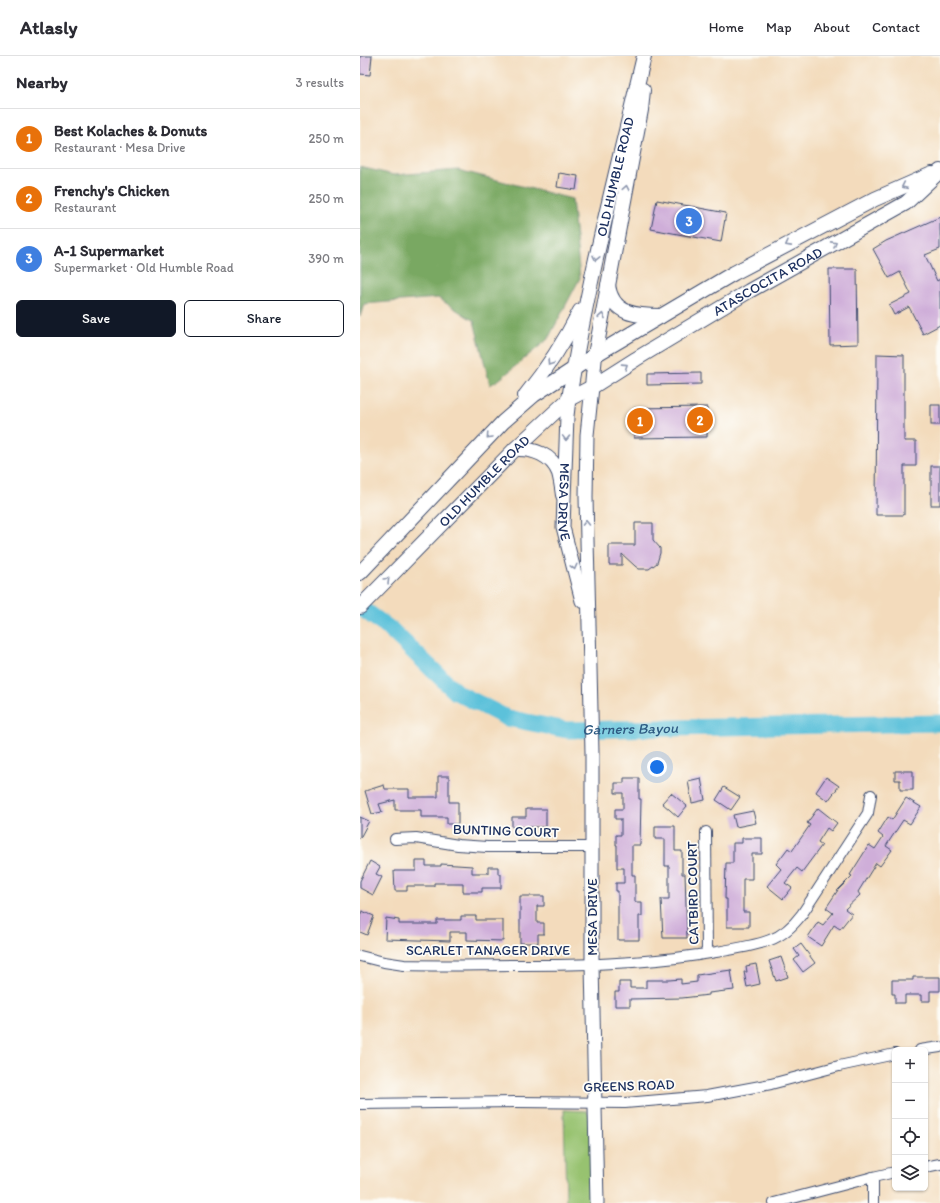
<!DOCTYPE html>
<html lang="en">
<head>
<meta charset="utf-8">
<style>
  :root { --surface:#fff; --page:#f2f2f3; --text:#2b2b33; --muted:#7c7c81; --line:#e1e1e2; --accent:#111827 }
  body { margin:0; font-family:Itim,sans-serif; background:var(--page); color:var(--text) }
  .controls { position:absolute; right:12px; bottom:12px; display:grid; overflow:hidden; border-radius:6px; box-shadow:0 1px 3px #0004 }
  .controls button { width:36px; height:36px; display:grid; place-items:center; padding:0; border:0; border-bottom:1px solid var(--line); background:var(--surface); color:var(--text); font:20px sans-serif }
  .you { position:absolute; left:297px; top:711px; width:14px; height:14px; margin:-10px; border:3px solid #fff; border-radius:50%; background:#1a73e8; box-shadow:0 0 0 6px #1a73e833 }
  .badge { display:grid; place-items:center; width:26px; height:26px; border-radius:50%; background:var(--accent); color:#fff; font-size:13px; font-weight:700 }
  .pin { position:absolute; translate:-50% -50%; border:2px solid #fff; box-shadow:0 1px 4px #0006 }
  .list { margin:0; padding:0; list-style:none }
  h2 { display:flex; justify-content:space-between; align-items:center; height:52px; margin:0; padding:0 16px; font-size:17px }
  h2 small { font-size:13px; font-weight:400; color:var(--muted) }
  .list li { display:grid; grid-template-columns:26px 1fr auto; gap:12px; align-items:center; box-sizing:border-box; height:60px; padding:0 16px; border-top:1px solid var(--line) }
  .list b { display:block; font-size:15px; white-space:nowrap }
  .list p { margin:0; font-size:13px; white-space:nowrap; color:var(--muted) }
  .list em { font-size:13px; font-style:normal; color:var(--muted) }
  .actions { display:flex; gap:8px; padding:12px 16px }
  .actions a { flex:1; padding:9px 0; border:1px solid var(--accent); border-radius:6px; text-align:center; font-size:14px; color:var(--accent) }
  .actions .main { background:var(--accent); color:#fff }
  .icon { flex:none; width:22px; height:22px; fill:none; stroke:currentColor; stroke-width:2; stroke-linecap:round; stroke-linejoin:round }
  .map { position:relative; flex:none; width:580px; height:1147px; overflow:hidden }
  header { display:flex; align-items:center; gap:24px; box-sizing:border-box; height:56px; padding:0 20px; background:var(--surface); border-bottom:1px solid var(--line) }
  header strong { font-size:19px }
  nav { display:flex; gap:22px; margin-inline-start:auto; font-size:14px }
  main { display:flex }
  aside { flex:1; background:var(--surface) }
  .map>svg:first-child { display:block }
  .green { fill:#97c26f; stroke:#597866 }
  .forest { fill:#79a862; stroke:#4a6c60 }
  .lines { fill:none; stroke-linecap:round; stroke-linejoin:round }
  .river { stroke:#5cc1da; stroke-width:17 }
  .building { fill:#cfaed9 }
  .minor-casing { stroke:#3b496c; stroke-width:12 }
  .tertiary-casing { stroke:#3b496c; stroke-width:15 }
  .secondary-casing { stroke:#3b496c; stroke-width:16 }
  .minor { stroke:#fff; stroke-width:10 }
  .tertiary { stroke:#fff; stroke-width:13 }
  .secondary { stroke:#fff; stroke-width:14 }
  .oneway { stroke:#8d97ae }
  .labels { text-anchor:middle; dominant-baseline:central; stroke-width:3.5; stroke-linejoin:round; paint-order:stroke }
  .street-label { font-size:14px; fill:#1b2f5e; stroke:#fdfcf7 }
  .water-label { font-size:15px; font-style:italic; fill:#2e5b83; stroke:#fdfcf7 }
</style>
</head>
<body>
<header>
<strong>Atlasly</strong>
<nav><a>Home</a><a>Map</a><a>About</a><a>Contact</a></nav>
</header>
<main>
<aside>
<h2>Nearby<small>3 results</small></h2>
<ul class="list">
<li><span class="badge" style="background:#e8710a">1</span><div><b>Best Kolaches &amp; Donuts</b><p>Restaurant · Mesa Drive</p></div><em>250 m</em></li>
<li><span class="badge" style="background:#e8710a">2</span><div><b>Frenchy's Chicken</b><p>Restaurant</p></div><em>250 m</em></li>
<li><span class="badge" style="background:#3f7fe0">3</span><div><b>A-1 Supermarket</b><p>Supermarket · Old Humble Road</p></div><em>390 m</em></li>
</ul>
<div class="actions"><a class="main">Save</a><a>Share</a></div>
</aside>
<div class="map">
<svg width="580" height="1147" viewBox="0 0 580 1147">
  <rect width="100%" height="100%" fill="#fdfcf7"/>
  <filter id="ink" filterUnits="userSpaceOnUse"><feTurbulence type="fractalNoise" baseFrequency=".025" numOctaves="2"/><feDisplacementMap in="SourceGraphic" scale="8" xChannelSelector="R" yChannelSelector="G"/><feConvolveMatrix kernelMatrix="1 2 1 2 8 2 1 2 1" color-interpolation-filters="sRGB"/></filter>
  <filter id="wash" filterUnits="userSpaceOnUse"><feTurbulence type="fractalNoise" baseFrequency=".012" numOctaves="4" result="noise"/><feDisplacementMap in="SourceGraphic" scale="16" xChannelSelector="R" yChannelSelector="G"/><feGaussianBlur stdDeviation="0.9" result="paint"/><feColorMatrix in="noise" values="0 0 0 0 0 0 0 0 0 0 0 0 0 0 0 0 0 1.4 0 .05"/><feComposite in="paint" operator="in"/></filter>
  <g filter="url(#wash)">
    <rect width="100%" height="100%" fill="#f3dbbc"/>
    <polygon class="green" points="204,1054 227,1055 232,1064 234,1147 206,1147"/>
    <polygon class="forest" points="0,111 34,119 98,114 212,143 220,222 188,283 140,323 130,329 114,265 78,242 4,248 0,261"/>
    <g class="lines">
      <path class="river" id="s1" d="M 0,551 L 30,573 L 96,636 L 147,662 L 207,674 L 580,667"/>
    </g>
    <g id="blocks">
      <g class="building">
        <polygon points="0,0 12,0 10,19 0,18"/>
        <polygon points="199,117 218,120 216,134 197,131"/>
        <polygon points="297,144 366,157 361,186 291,173"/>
        <polygon points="580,161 580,193 565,199 577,225 580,223 580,269 563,278 549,251 534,259 529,249 551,238 540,216 529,222 513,193 526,185"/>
        <polygon points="469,213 497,213 498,288 470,289"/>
        <polygon points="517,298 544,299 544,385 556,385 556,410 544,410 544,459 516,459"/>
        <polygon points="341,317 341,328 287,329 287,318"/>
        <rect x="571" y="349" width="9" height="20"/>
        <polygon points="347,351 347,381 274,382 274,352"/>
        <rect x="571" y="410" width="9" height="39"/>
        <polygon points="275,467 293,467 293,484 300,492 300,497 297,507 289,513 279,513 275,510 262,498 262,509 249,509 249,489 275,489"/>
        <polygon points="535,715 553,715 553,734 540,734 540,724 535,724"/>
        <polygon points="78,720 89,720 89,746 98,746 98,768 87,768 87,761 61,761 61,754 35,754 35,744 19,748 22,756 12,758 5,735 24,729 25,733 49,733 49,741 78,741"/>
        <polygon points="466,721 479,730 468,745 456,736"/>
        <polygon points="264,722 279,722 279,743 281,743 280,789 272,789 272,819 275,819 275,846 282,846 282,860 279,860 279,884 258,884 258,835 256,835 256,827 264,827 264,812 257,812 257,789 256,789 256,779 261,779 261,763 255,763 255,753 263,753 263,737 255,737 255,727 264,727"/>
        <polygon points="341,722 345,744 332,747 328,725"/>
        <polygon points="364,731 380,741 371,754 356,744"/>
        <polygon points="311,737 327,750 318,761 302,747"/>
        <polygon points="546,742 561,751 550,768 543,764 526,790 532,794 520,810 516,807 498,836 500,839 485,853 492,858 480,873 474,869 461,890 448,881 458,866 463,869 473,857 466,852 478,834 492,820 490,819 509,789 515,793 523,781 518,777 528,761 532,764"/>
        <polygon points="458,752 477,767 471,775 467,772 458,786 462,789 442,816 437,812 425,827 432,832 423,843 407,830 421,813 416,808 428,792 432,795 450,769 447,767"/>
        <polygon points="166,753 186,753 186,771 152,771 152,761 166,761"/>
        <polygon points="393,755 396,767 376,771 373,759"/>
        <polygon points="0,761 9,765 0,782"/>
        <polygon points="295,770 315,770 315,795 322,795 322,818 325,818 327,882 303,882 301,843 309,843 309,810 305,810 305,783 295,783"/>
        <polygon points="382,782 402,782 402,798 392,798 392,823 383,823 383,856 389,856 389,871 367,871 367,843 365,843 366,807 373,807 373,787 382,787"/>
        <polygon points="10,805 20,811 16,818 22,821 13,839 0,832 0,825"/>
        <polygon points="56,805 66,805 66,810 81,810 81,808 112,810 112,817 128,817 128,811 138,811 138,818 141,818 141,832 122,832 122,836 103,836 103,827 74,827 74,830 47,830 47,835 35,835 34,815 56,815"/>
        <polygon points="160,840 184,840 184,850 177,850 177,867 184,867 184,878 178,878 178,887 160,887"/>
        <polygon points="2,855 14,860 7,879 0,876 0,860"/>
        <polygon points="101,860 116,860 116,864 143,864 143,885 107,884 107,876 90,876 90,885 25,883 26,862 39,864 39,868 77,868 77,864 101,864"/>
        <polygon points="441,888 455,907 443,916 434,904 439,900 434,893"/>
        <polygon points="421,901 428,921 416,925 409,905"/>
        <polygon points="396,908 400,928 387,931 384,916 387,916 386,910"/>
        <polygon points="371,914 374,934 349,937 349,939 322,942 270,943 270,950 255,950 255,936 259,936 259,926 270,926 270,932 286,932 286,924 309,924 321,923 321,928 337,926 337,919"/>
        <polygon points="553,921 580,921 580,935 570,935 570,945 561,945 561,939 545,939 545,947 535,947 535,938 532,938 532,924 553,924"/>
      </g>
    </g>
  </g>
  <g filter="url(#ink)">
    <use href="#blocks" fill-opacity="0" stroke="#3b496c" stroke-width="1"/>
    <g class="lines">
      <g class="minor-casing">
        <g id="minor">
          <polyline points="346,776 347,897"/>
          <polyline points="35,783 56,782 98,789 127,791 232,791"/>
          <path d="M 0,900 L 24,906 L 44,909 C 82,910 121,909 159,909 C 219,909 279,908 338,899 C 360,895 389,892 410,884 C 424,879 433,870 442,858 L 508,757 L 511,739"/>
          <polyline points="560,994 580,991"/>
          <polyline points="0,1048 155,1046 265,1047 347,1040 411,1028 479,1010 535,998"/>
          <polyline points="565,1111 580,1108"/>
          <polyline points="513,1121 513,1147"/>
          <polyline points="414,1147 513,1121 535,1116"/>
        </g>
      </g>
      <g class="tertiary-casing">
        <g id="tertiary">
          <polyline points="232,331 227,379 226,441 232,697 232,908 237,1147"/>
          <path id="s2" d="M 209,343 L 207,360 L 203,471 L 222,545"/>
        </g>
      </g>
      <g class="secondary-casing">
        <g id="secondary">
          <path d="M 248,229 C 252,259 277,260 301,260"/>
          <polyline points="232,331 235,299 281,54 283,34"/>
          <path d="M 165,340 C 186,314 205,285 220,255"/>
          <path id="s3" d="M 209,343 C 227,228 257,114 284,0"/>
          <path d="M 155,393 C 173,392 192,399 199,417 C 201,424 202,432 203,439"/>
          <polyline points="0,517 143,366 174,339 235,299 374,217 515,143 572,118"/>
          <path id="s4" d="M 0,551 L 155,393 L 209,343 L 232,331 L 276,303 L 389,235 L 546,147 L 580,115"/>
        </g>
      </g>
      <use href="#minor" class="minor"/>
      <use href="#tertiary" class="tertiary"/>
      <use href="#secondary" class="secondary"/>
    </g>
    <defs><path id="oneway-chevron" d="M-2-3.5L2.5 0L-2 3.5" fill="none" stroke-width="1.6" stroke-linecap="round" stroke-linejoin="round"/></defs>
    <g class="oneway">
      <use href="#oneway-chevron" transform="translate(544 130) rotate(156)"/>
      <use href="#oneway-chevron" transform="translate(266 132) rotate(-79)"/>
      <use href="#oneway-chevron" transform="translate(428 188) rotate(152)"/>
      <use href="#oneway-chevron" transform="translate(474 188) rotate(-29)"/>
      <use href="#oneway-chevron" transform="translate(236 202) rotate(102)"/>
      <use href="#oneway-chevron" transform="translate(242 260) rotate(-80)"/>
      <use href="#oneway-chevron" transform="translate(190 307) rotate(123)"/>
      <use href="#oneway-chevron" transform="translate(265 310) rotate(-33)"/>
      <use href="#oneway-chevron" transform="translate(129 380) rotate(133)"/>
      <use href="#oneway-chevron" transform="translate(206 382) rotate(92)"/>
      <use href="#oneway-chevron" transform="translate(226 467) rotate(-91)"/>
      <use href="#oneway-chevron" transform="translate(214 511) rotate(76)"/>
      <use href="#oneway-chevron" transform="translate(27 524) rotate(-45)"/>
    </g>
  </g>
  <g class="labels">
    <g class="street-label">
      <text stroke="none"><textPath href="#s3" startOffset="227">OLD HUMBLE ROAD</textPath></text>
      <text stroke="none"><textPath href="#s4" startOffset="526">ATASCOCITA ROAD</textPath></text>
      <text stroke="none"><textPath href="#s4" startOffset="177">OLD HUMBLE ROAD</textPath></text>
      <text stroke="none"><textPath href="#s2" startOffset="103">MESA DRIVE</textPath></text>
      <text transform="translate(146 775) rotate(2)">BUNTING COURT</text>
      <text transform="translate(333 837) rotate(-91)">CATBIRD COURT</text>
      <text transform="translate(232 861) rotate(-90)">MESA DRIVE</text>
      <text x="128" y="894">SCARLET TANAGER DRIVE</text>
      <text transform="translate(269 1030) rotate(-2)">GREENS ROAD</text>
    </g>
    <g class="water-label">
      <text stroke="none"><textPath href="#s1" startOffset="310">Garners Bayou</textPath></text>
    </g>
  </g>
</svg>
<div class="controls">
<button>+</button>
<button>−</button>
<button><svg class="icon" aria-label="locate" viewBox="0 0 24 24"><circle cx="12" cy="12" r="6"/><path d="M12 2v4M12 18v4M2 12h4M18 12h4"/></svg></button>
<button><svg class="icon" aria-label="layers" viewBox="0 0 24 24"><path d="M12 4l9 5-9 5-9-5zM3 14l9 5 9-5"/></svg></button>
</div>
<div class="you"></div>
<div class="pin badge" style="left:280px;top:365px;background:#e8710a">1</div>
<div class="pin badge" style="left:340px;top:364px;background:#e8710a">2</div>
<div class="pin badge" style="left:329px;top:165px;background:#3f7fe0">3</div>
</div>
</main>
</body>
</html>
